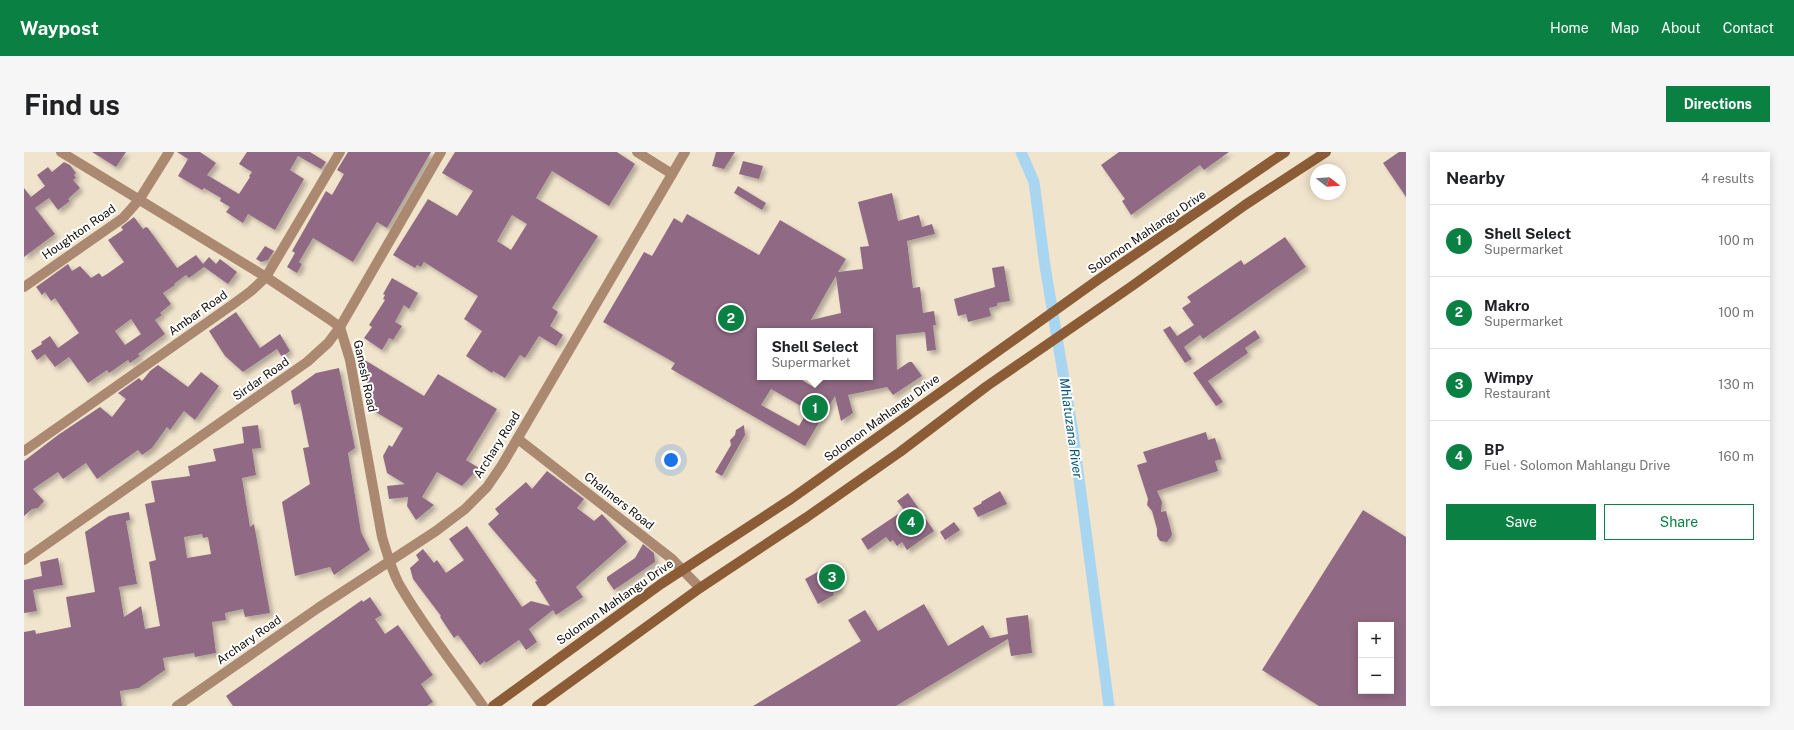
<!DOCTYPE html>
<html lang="en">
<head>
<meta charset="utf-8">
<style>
  :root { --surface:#fff; --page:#f6f6f6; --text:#202124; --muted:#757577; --line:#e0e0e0; --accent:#0b8043 }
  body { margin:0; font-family:"Public Sans",sans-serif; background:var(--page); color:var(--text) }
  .controls { position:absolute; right:12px; bottom:12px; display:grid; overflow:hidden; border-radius:0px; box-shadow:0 2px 10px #0003 }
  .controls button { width:36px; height:36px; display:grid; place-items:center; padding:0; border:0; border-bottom:1px solid var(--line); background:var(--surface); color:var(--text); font:20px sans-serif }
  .compass { position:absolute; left:1286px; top:12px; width:36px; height:36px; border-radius:50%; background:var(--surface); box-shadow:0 2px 10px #0003; rotate:107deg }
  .you { position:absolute; left:647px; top:308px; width:14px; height:14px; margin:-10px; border:3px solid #fff; border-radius:50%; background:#1a73e8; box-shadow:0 0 0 6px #1a73e833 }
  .badge { display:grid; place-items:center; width:26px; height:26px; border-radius:50%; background:var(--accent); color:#fff; font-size:13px; font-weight:700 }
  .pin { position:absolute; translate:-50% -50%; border:2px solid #fff; box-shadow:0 1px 4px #0006 }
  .popup { position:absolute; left:733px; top:176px; width:116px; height:52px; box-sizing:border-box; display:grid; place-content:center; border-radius:0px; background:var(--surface); filter:drop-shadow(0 1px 3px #0005); font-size:13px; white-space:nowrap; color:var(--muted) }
  .popup b { font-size:15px; color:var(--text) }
  .popup::after { content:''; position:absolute; left:50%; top:100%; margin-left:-8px; border:8px solid transparent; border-top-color:var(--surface) }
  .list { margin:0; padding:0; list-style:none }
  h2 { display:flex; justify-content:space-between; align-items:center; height:52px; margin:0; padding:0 16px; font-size:17px }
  h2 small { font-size:13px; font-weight:400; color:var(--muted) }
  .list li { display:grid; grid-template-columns:26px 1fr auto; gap:12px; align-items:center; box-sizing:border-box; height:72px; padding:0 16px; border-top:1px solid var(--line) }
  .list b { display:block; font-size:15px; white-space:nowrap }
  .list p { margin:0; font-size:13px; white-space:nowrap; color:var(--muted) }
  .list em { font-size:13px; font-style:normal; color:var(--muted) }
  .actions { display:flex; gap:8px; padding:12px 16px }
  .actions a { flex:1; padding:9px 0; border:1px solid var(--accent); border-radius:0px; text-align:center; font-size:14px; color:var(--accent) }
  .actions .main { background:var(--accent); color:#fff }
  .map { position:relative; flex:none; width:1382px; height:554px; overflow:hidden; border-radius:0px }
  header { display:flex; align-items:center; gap:24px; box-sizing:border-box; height:56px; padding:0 20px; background:var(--accent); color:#fff }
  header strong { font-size:19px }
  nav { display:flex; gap:22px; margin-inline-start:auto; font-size:14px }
  .intro { display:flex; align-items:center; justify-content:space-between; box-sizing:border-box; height:96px; padding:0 24px }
  h1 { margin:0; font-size:28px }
  .button { padding:10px 18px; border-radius:0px; background:var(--accent); color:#fff; font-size:14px; font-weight:700 }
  main { display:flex; gap:24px; padding:0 24px }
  aside { flex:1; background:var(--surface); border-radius:0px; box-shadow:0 2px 10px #0003 }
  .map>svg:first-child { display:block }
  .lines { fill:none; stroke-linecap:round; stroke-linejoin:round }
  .canal { stroke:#a8d5ef; stroke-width:11 }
  .building { fill:#906b84; fill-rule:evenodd; filter:url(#shadow) }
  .minor { stroke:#aa8970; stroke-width:10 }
  .tertiary { stroke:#aa8970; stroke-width:10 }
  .secondary { stroke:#8b5c36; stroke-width:10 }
  .labels { text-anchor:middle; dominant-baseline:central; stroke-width:4; stroke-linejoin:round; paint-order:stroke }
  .street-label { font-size:12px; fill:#130e07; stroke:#fff }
  .water-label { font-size:13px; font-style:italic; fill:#005578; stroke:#fff }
</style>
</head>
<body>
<header>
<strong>Waypost</strong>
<nav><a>Home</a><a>Map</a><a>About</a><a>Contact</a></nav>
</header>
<div class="intro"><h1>Find us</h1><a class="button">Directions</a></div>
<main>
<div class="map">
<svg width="1382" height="554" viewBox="0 0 1382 554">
  <defs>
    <filter id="shadow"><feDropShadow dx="3.5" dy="3.5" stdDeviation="2" flood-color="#0004"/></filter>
  </defs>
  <rect width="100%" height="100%" fill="#f1e4cd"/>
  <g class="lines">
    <polyline class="canal" points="997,0 1010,30 1021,114 1049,281 1085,554"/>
  </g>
  <g class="building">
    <polygon points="68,0 102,0 92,15"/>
    <polygon points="153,0 176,0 192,11 183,23 215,42 226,25 225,24 228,20 215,12 223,0 286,0 302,10 297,17 274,4 266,18 280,27 251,78 224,62 219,71 202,60 206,55 196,49 197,46 180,36 178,38 154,24 164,7"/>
    <polygon points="324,0 407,0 363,76 353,70 329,110 289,86 275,110 278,112 273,121 263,115 271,101 268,99 302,39 308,43 320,22 313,18"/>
    <path d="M 431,0 L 593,0 L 611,12 L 585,54 L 528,19 L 512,46 L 574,84 L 528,156 L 534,160 L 526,174 L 539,183 L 532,194 L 515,184 L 501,206 L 496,203 L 481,226 L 469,219 L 468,221 L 442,204 L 458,179 L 440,167 L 454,144 L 400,110 L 397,115 L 393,113 L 391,116 L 369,103 L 404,47 L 433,64 L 449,39 L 418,21 ZM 488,63 L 503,72 L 487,98 L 473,89 Z"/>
    <polygon points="692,0 711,0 700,17 688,14"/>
    <polygon points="1095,0 1205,0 1180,18 1176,13 1107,63 1098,49 1101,47 1077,13"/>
    <polygon points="1375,0 1382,0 1382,45 1359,11"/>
    <polygon points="719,9 739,14 735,27 715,22"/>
    <polygon points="40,10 46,13 52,21 50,23 52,26 49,28 56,36 44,47 46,49 34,58 25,46 11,56 31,82 0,105 0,36 7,45 21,34 13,23 24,15 28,20"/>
    <polygon points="714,34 742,51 738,58 710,41"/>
    <path d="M 868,41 L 874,69 L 895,63 L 898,75 L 908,72 L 911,82 L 883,89 L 889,136 L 896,135 L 899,161 L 910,159 L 912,173 L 909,173 L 912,198 L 903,199 L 901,180 L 872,183 L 873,218 L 885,210 L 888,210 L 898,224 L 869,243 L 863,235 L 824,243 L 829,261 L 817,269 L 811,244 L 781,294 L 647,217 L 651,211 L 579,170 L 620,100 L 628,104 L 650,66 L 658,71 L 663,62 L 735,103 L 756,68 L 822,107 L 814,120 L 839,117 L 836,95 L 845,94 L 834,50 ZM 812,124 L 817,161 L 787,168 L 802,141 ZM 736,179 L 846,179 L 846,225 L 789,225 L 791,236 L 773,225 L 736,225 ZM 747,237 L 784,258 L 775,274 L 737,253 Z"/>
    <path d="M 110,65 L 119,77 L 122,75 L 124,76 L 153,116 L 172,103 L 179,112 L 185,105 L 192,112 L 196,107 L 213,120 L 204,132 L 180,115 L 165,126 L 162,123 L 150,132 L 151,133 L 139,141 L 147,152 L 136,161 L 138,163 L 131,168 L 141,182 L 114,202 L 116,204 L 106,211 L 104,208 L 85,221 L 83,218 L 64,231 L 45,205 L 31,215 L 21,202 L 13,208 L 7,199 L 18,192 L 17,190 L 26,184 L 34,196 L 55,181 L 31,146 L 27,149 L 21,140 L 18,143 L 12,135 L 44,112 L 48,119 L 56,114 L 67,126 L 75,121 L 78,125 L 83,122 L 100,110 L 84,88 L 99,78 L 97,75 ZM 107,167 L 117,182 L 101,193 L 91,179 Z"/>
    <polygon points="1261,85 1282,115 1179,187 1176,183 1160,195 1168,207 1161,211 1139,178 1146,174 1153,184 1170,173 1158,156 1167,150 1163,145 1217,108 1220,113"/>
    <polygon points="241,94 250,99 244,108 237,110 232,107"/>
    <polygon points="980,114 986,149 973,151 973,154 965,156 967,164 944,170 942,162 934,164 930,147 971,135 968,116"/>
    <polygon points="368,126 394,141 385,157 380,153 371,170 378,174 369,188 365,186 358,198 340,186 348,175 345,173 361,148 359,147 361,143 359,142"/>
    <polygon points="212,160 236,196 256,182 266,199 258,205 253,197 219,220 201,204 185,179"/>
    <polygon points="1231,178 1236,186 1221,196 1224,201 1184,229 1199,250 1192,254 1169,221"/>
    <polygon points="339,207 400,244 414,222 473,257 442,308 455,316 438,334 413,320 398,345 410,353 392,368 383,354 384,345 365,347 363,334 381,332 363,321 359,304 365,293 368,295 379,276 348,258"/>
    <polygon points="134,213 164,235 177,220 195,234 171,268 160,259 146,278 143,275 128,296 118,303 114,298 73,327 62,311 39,327 34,320 9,337 20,349 14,356 8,357 0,364 0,309 34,283 76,255 88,265 102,247 94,241 115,226 118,229 126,219"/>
    <polygon points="315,216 331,296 324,301 337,380 346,398 310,423 306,415 271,424 258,350 286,332 279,296 285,295 276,251 270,253 267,239 292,221"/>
    <path d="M 234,273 L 237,296 L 228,297 L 232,323 L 218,326 L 226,375 L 230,372 L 246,461 L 221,465 L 219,457 L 201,461 L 202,468 L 188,470 L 192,501 L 171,505 L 170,501 L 139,506 L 141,518 L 115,536 L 96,539 L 98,554 L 0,554 L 0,480 L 11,478 L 12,482 L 47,475 L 42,445 L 71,440 L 61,380 L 85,364 L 105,360 L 106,368 L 102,369 L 113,432 L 95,435 L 100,465 L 117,454 L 121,477 L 136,474 L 125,410 L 132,408 L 121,352 L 131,350 L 127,329 L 166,324 L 164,314 L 192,309 L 189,297 L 220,291 L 218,275 ZM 178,382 L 179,386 L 184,385 L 187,402 L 163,406 L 160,385 Z"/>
    <polygon points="720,273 721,283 698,324 691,320 707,293 706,288 711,283 712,278"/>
    <polygon points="1182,280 1184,288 1191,286 1198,307 1191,309 1194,319 1133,339 1138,350 1137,360 1142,359 1148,382 1147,385 1143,390 1136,389 1133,384 1133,377 1128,359 1123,353 1124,347 1113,313 1123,310 1119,300"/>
    <polygon points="523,319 560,347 553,356 570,369 578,362 603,390 552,435 559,445 532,463 529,458 505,477 513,490 502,498 495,488 462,511 461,509 456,513 434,483 430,486 416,465 417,464 389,427 386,416 395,408 392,403 399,397 410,411 413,408 422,421 440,408 425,387 443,374 498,455 507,449 526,454 511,430 513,429 464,372 475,362 471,357 502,330 508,337"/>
    <polygon points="976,339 983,352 954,365 949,356 958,351 957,350"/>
    <polygon points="884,341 910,379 883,398 878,390 873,394 869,388 866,390 862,385 844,398 837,387 880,358 873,349"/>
    <path d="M 1339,358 L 1382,385 L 1382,554 L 1295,554 L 1238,518 ZM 1337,473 L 1367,473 L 1367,539 L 1337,539 Z"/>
    <polygon points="930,370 936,378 921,388 916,380"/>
    <polygon points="619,392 630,401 631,410 590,438 583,428 583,425 611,406"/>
    <polygon points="34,406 39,433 9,438 13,459 0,461 0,428 18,424 16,410"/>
    <polygon points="804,414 817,437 809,441 810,443 794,452 781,427"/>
    <polygon points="346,445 358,463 351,467 361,482 374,473 409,523 397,532 409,550 403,554 209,554 202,544 338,448 339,450"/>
    <polygon points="900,452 924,494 959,473 966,486 984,482 982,466 1004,463 1008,501 987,504 984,487 872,554 729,554 837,489 824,468 841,458 854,479"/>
  </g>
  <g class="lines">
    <g class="minor">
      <path d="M 37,0 L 242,125 L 305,167 L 316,175 L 326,208 L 358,385 C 363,401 367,417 375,432 C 399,474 431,514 459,554"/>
      <polyline points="613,0 648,22"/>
      <polyline points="0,135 99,66 115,48 145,0"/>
      <polyline points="494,287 648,407 676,436"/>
      <polyline points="0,299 208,153 227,139 242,125 316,0"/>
      <polyline points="0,408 283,210 304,191 316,175 417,0"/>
    </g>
    <polyline class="tertiary" points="153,554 294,456 412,379 441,357 463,335 478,313 661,0"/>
    <g class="secondary">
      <polyline points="469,554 637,432 767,347 1075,127 1261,0"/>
      <polyline points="513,554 676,436 783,365 876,300 963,234 1108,134 1221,53 1302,0"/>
    </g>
  </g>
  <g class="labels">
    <g class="street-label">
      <text transform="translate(55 80) rotate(-35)">Houghton Road</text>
      <text transform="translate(1123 80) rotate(-34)">Solomon Mahlangu Drive</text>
      <text transform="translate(174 161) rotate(-35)">Ambar Road</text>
      <text transform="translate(341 224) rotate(78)">Ganesh Road</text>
      <text transform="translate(237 227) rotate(-35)">Sirdar Road</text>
      <text transform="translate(858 266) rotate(-36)">Solomon Mahlangu Drive</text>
      <text transform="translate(473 293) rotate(-58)">Archary Road</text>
      <text transform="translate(595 349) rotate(38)">Chalmers Road</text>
      <text transform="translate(591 450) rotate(-35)">Solomon Mahlangu Drive</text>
      <text transform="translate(225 488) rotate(-35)">Archary Road</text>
    </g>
    <g class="water-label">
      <text transform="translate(1047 276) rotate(82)">Mhlatuzana River</text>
    </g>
  </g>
</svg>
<div class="controls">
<button>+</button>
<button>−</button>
</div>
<svg class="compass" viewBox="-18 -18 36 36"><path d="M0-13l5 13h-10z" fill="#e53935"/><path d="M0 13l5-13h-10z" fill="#757577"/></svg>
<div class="you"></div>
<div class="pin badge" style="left:791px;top:256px">1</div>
<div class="popup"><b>Shell Select</b>Supermarket</div>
<div class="pin badge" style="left:707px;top:166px">2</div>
<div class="pin badge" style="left:808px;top:425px">3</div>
<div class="pin badge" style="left:887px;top:370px">4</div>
</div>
<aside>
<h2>Nearby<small>4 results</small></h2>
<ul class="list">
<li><span class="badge">1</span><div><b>Shell Select</b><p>Supermarket</p></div><em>100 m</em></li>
<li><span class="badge">2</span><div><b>Makro</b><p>Supermarket</p></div><em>100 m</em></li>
<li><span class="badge">3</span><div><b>Wimpy</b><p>Restaurant</p></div><em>130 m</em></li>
<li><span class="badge">4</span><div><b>BP</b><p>Fuel · Solomon Mahlangu Drive</p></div><em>160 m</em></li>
</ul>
<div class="actions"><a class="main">Save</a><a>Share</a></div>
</aside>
</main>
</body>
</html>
